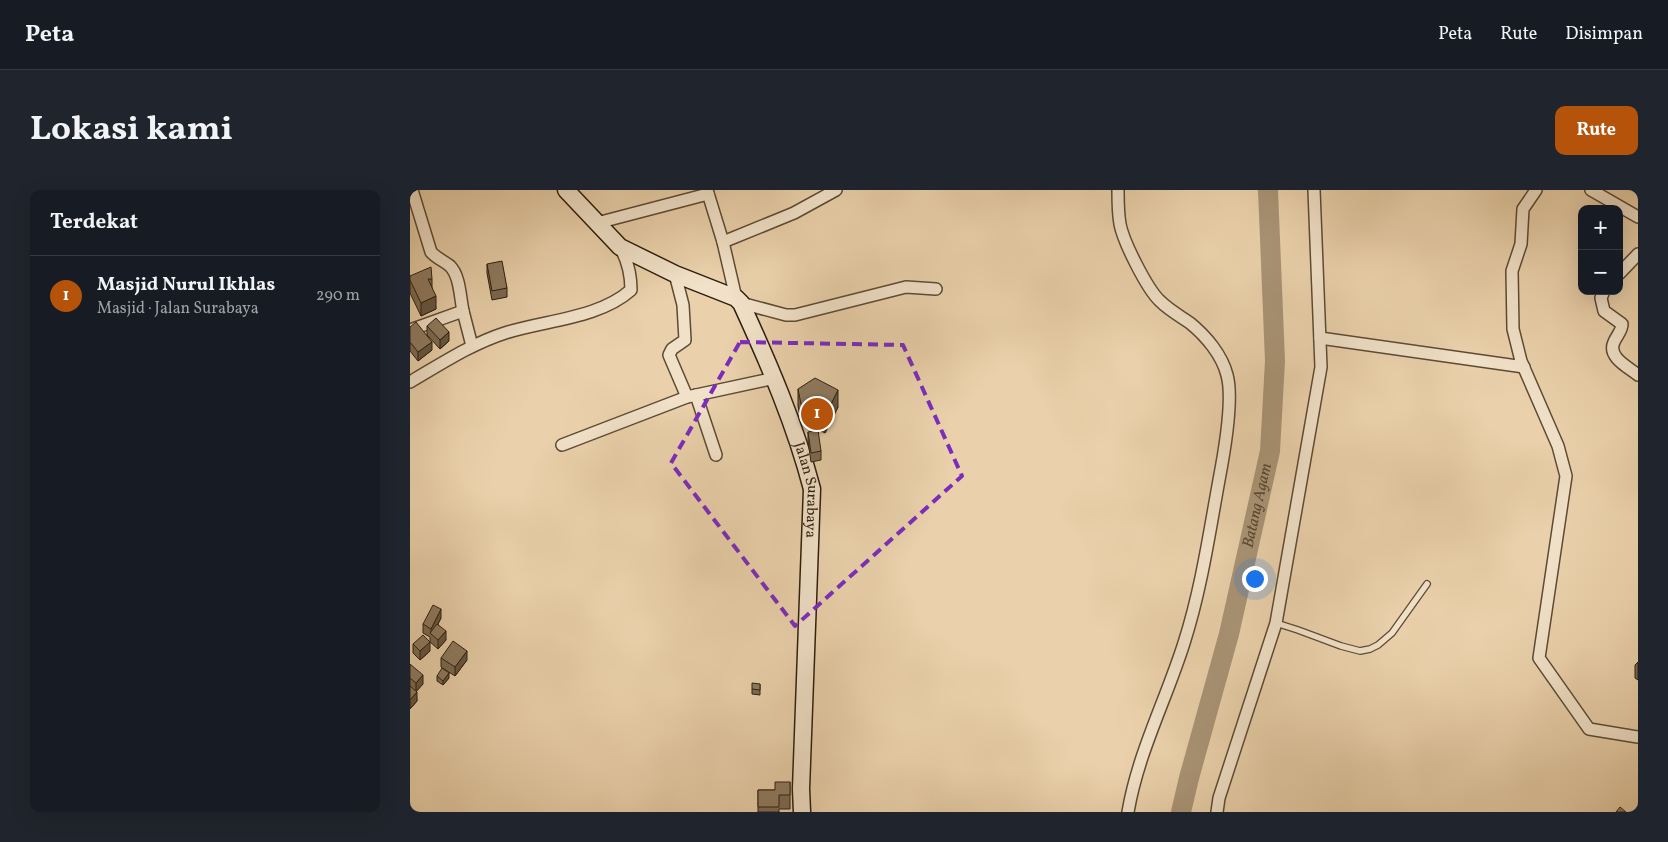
<!DOCTYPE html>
<html lang="id">
<head>
<meta charset="utf-8">
<style>
  :root { --surface:#171b24; --page:#20242c; --text:#f1f3f6; --muted:#9ea1a6; --line:#363941; --accent:#b45309 }
  body { margin:0; font-family:Vollkorn,serif; background:var(--page); color:var(--text) }
  .controls { position:absolute; right:15px; top:15px; display:grid; overflow:hidden; border-radius:10px; box-shadow:0 5px 20px #0002 }
  .controls button { width:45px; height:45px; display:grid; place-items:center; padding:0; border:0; border-bottom:1px solid var(--line); background:var(--surface); color:var(--text); font:25px sans-serif }
  .you { position:absolute; left:844px; top:388px; width:18px; height:18px; margin:-12px; border:4px solid #fff; border-radius:50%; background:#1a73e8; box-shadow:0 0 0 8px #1a73e833 }
  .badge { display:grid; place-items:center; width:32px; height:32px; border-radius:50%; background:var(--accent); color:#fff; font-size:16px; font-weight:700 }
  .pin { position:absolute; translate:-50% -50%; border:2px solid #fff; box-shadow:0 1px 5px #0006 }
  .list { margin:0; padding:0; list-style:none }
  h2 { display:flex; justify-content:space-between; align-items:center; height:65px; margin:0; padding:0 20px; font-size:21px }
  h2 small { font-size:16px; font-weight:400; color:var(--muted) }
  .list li { display:grid; grid-template-columns:32px 1fr auto; gap:15px; align-items:center; box-sizing:border-box; height:80px; padding:0 20px; border-top:1px solid var(--line) }
  .list b { display:block; font-size:19px; white-space:nowrap }
  .list p { margin:0; font-size:16px; white-space:nowrap; color:var(--muted) }
  .list em { font-size:16px; font-style:normal; color:var(--muted) }
  .map { position:relative; flex:none; width:1228px; height:622px; overflow:hidden; border-radius:10px }
  header { display:flex; align-items:center; gap:30px; box-sizing:border-box; height:70px; padding:0 25px; background:var(--surface); border-bottom:1px solid var(--line) }
  header strong { font-size:24px }
  nav { display:flex; gap:28px; margin-inline-start:auto; font-size:18px }
  .intro { display:flex; align-items:center; justify-content:space-between; box-sizing:border-box; height:120px; padding:0 30px }
  h1 { margin:0; font-size:35px }
  .button { padding:12px 22px; border-radius:10px; background:var(--accent); color:#fff; font-size:18px; font-weight:700 }
  main { display:flex; gap:30px; padding:0 30px }
  aside { flex:1; background:var(--surface); border-radius:10px; box-shadow:0 5px 20px #0002 }
  .map>svg:first-child { display:block }
  .lines { fill:none; stroke-linecap:round; stroke-linejoin:round }
  .river { stroke:#a99476; stroke-width:20 }
  .lane-casing { stroke:#5c4b35; stroke-width:8 }
  .street-casing { stroke:#5c4b35; stroke-width:14 }
  .secondary-casing { stroke:#2c1e0e; stroke-width:19 }
  .lane { stroke:#f1e1c8; stroke-width:5.5 }
  .street { stroke:#f1e1c8; stroke-width:11 }
  .secondary { stroke:#f1e1c8; stroke-width:16 }
  .wall { fill:#7b6a53; stroke:#2c1e0e }
  .shaded-wall { fill:#645643; stroke:#2c1e0e }
  .building { fill:#8f7b60; stroke:#2c1e0e }
  .marked { fill:none; stroke:#7b2cbf; stroke-width:4; stroke-dasharray:10 6; stroke-linejoin:round }
  .labels { text-anchor:middle; dominant-baseline:central; stroke-width:4.5; stroke-linejoin:round; paint-order:stroke }
  .street-label { font-size:15px; fill:#2c1e0e; stroke:#f1e1c8 }
  .water-label { font-size:16px; font-style:italic; fill:#584732; stroke:#f1e1c8 }
</style>
</head>
<body>
<header>
<strong>Peta</strong>
<nav><a>Peta</a><a>Rute</a><a>Disimpan</a></nav>
</header>
<div class="intro"><h1>Lokasi kami</h1><a class="button">Rute</a></div>
<main>
<aside>
<h2>Terdekat<small></small></h2>
<ul class="list">
<li><span class="badge">1</span><div><b>Masjid Nurul Ikhlas</b><p>Masjid · Jalan Surabaya</p></div><em>290 m</em></li>
</ul>
</aside>
<div class="map">
<svg width="1228" height="622" viewBox="0 0 1228 622">
  <rect width="100%" height="100%" fill="#ead1ab"/>
  <filter id="stains"><feTurbulence type="fractalNoise" baseFrequency=".004" numOctaves="4"/><feColorMatrix values="0 0 0 0 .2 0 0 0 0 .09 0 0 0 0 .02 0 0 0 .5 -.17"/></filter>
  <radialGradient id="worn" r=".72"><stop offset=".6" stop-color="#630" stop-opacity="0"/><stop offset="1" stop-color="#630" stop-opacity=".3"/></radialGradient>
  <g class="lines">
    <path class="river" id="s1" d="M 771,622 L 779,588 L 819,444 L 860,261 L 865,171 L 858,0"/>
    <g class="lane-casing">
      <polyline id="lane" points="866,433 888,440 931,456 950,461 960,459 968,455 982,443 1017,394"/>
    </g>
    <g class="street-casing">
      <g id="street">
        <path d="M 2,0 L 21,62 C 26,68 34,71 40,76 C 50,86 50,107 53,121"/>
        <polyline points="297,0 313,52 326,108"/>
        <path d="M 708,0 C 708,11 708,23 710,34 C 713,51 737,99 750,111 C 759,120 770,126 780,133 C 796,146 812,165 817,185 C 824,210 814,264 809,290 C 799,345 791,400 774,453 C 756,510 728,563 718,622"/>
        <polyline points="1126,0 1113,19 1111,54 1102,81 1103,139 1111,171 1148,256 1156,286 1129,468 1179,539 1228,547"/>
        <polyline points="1181,0 1228,27"/>
        <polyline points="187,33 298,4"/>
        <polyline points="313,52 384,23 426,0"/>
        <polyline points="265,84 273,115 275,150 262,159 259,165 277,207"/>
        <polyline points="1209,84 1228,64"/>
        <path d="M 1194,101 L 1191,108 L 1194,121 L 1212,134 C 1212,141 1207,145 1204,152 C 1197,167 1218,177 1228,185"/>
        <polyline points="331,113 376,125 385,125 496,97 526,99"/>
        <polyline points="0,140 53,121 62,156"/>
        <polyline points="910,148 1114,177"/>
        <path d="M 0,192 C 31,174 61,154 95,143 C 135,130 188,129 221,100 C 221,83 218,71 210,57"/>
        <polyline points="286,205 306,265"/>
        <polyline points="152,255 277,207 365,188"/>
        <polyline points="807,622 809,608 866,433 911,177 904,0"/>
      </g>
    </g>
    <g class="secondary-casing">
      <g id="secondary">
        <path id="s2" d="M 156,0 L 210,57 L 265,84 L 326,108 L 331,113 C 359,174 385,234 402,299 L 391,599 L 392,622"/>
      </g>
    </g>
    <use href="#lane" class="lane"/>
    <use href="#street" class="street"/>
    <use href="#secondary" class="secondary"/>
  </g>
  <g class="wall">
    <polygon points="77,74 97,98 97,107 82,110 77,83"/>
    <polygon points="0,86 22,89 22,98 26,119 11,126 0,103"/>
    <polygon points="17,136 39,151 30,159 17,145"/>
    <polygon points="0,137 22,160 8,171 0,161"/>
    <polygon points="388,199 428,217 415,243 391,231 388,216"/>
    <polygon points="398,242 411,261 411,270 401,272 398,251"/>
    <polygon points="31,428 28,434 36,450 28,459 20,452 20,447 13,443 13,434"/>
    <polygon points="3,454 20,461 10,470 3,463"/>
    <polygon points="31,468 57,470 45,486 31,477"/>
    <polygon points="1228,472 1228,490 1225,488 1225,475"/>
    <polygon points="0,474 13,494 6,501 7,511 0,519"/>
    <polygon points="27,486 39,488 33,495 27,491"/>
    <polygon points="350,494 350,505 342,504 342,499"/>
    <polygon points="380,592 380,619 369,619 369,622 348,622 348,600 365,600"/>
  </g>
  <g class="shaded-wall">
    <polygon points="26,106 26,119 11,126 11,113"/>
    <polygon points="39,142 39,151 30,159 30,150"/>
    <polygon points="22,152 22,160 8,171 8,162"/>
    <polygon points="428,200 428,217 415,243 415,226"/>
    <polygon points="31,419 31,428 22,445 21,444 21,439"/>
    <polygon points="36,441 36,450 28,459 28,450"/>
    <polygon points="20,452 20,461 10,470 10,461"/>
    <polygon points="57,461 57,470 45,486 45,477"/>
    <polygon points="39,483 39,488 33,495 33,491"/>
    <polygon points="13,485 13,494 6,502 6,493"/>
    <polygon points="7,502 7,511 0,519 0,510"/>
  </g>
  <g class="building">
    <polygon points="92,71 97,98 82,101 77,74"/>
    <polygon points="21,77 22,89 18,89 26,106 11,113 0,90 0,86"/>
    <polygon points="26,128 39,142 30,150 17,136"/>
    <polygon points="6,132 22,152 8,162 0,152 0,137"/>
    <polygon points="405,188 428,200 415,226 391,214 388,199"/>
    <polygon points="408,240 411,261 401,263 398,242"/>
    <polygon points="23,415 31,419 21,439 13,434"/>
    <polygon points="27,434 36,441 28,450 20,443"/>
    <polygon points="13,445 20,452 10,461 3,454"/>
    <polygon points="43,451 57,461 45,477 31,468"/>
    <polygon points="0,474 13,485 6,493 0,488"/>
    <polygon points="32,478 39,483 33,491 27,486"/>
    <polygon points="342,493 350,494 350,500 342,499"/>
    <polygon points="0,496 7,502 0,510"/>
    <polygon points="365,592 380,592 380,605 369,605 369,617 348,617 348,600 365,600"/>
    <polygon points="1210,617 1216,622 1206,622"/>
  </g>
  <path class="marked" d="M 330,152 L 493,155 L 552,286 L 385,436 L 261,273 Z"/>
  <g class="labels">
    <g class="street-label">
      <text stroke="none"><textPath href="#s2" startOffset="412">Jalan Surabaya</textPath></text>
    </g>
    <g class="water-label">
      <text stroke="none"><textPath href="#s1" startOffset="316">Batang Agam</textPath></text>
    </g>
  </g>
  <rect width="100%" height="100%" filter="url(#stains)"/>
  <rect width="100%" height="100%" fill="url(#worn)"/>
</svg>
<div class="controls">
<button>+</button>
<button>−</button>
</div>
<div class="you"></div>
<div class="pin badge" style="left:407px;top:224px">1</div>
</div>
</main>
</body>
</html>
